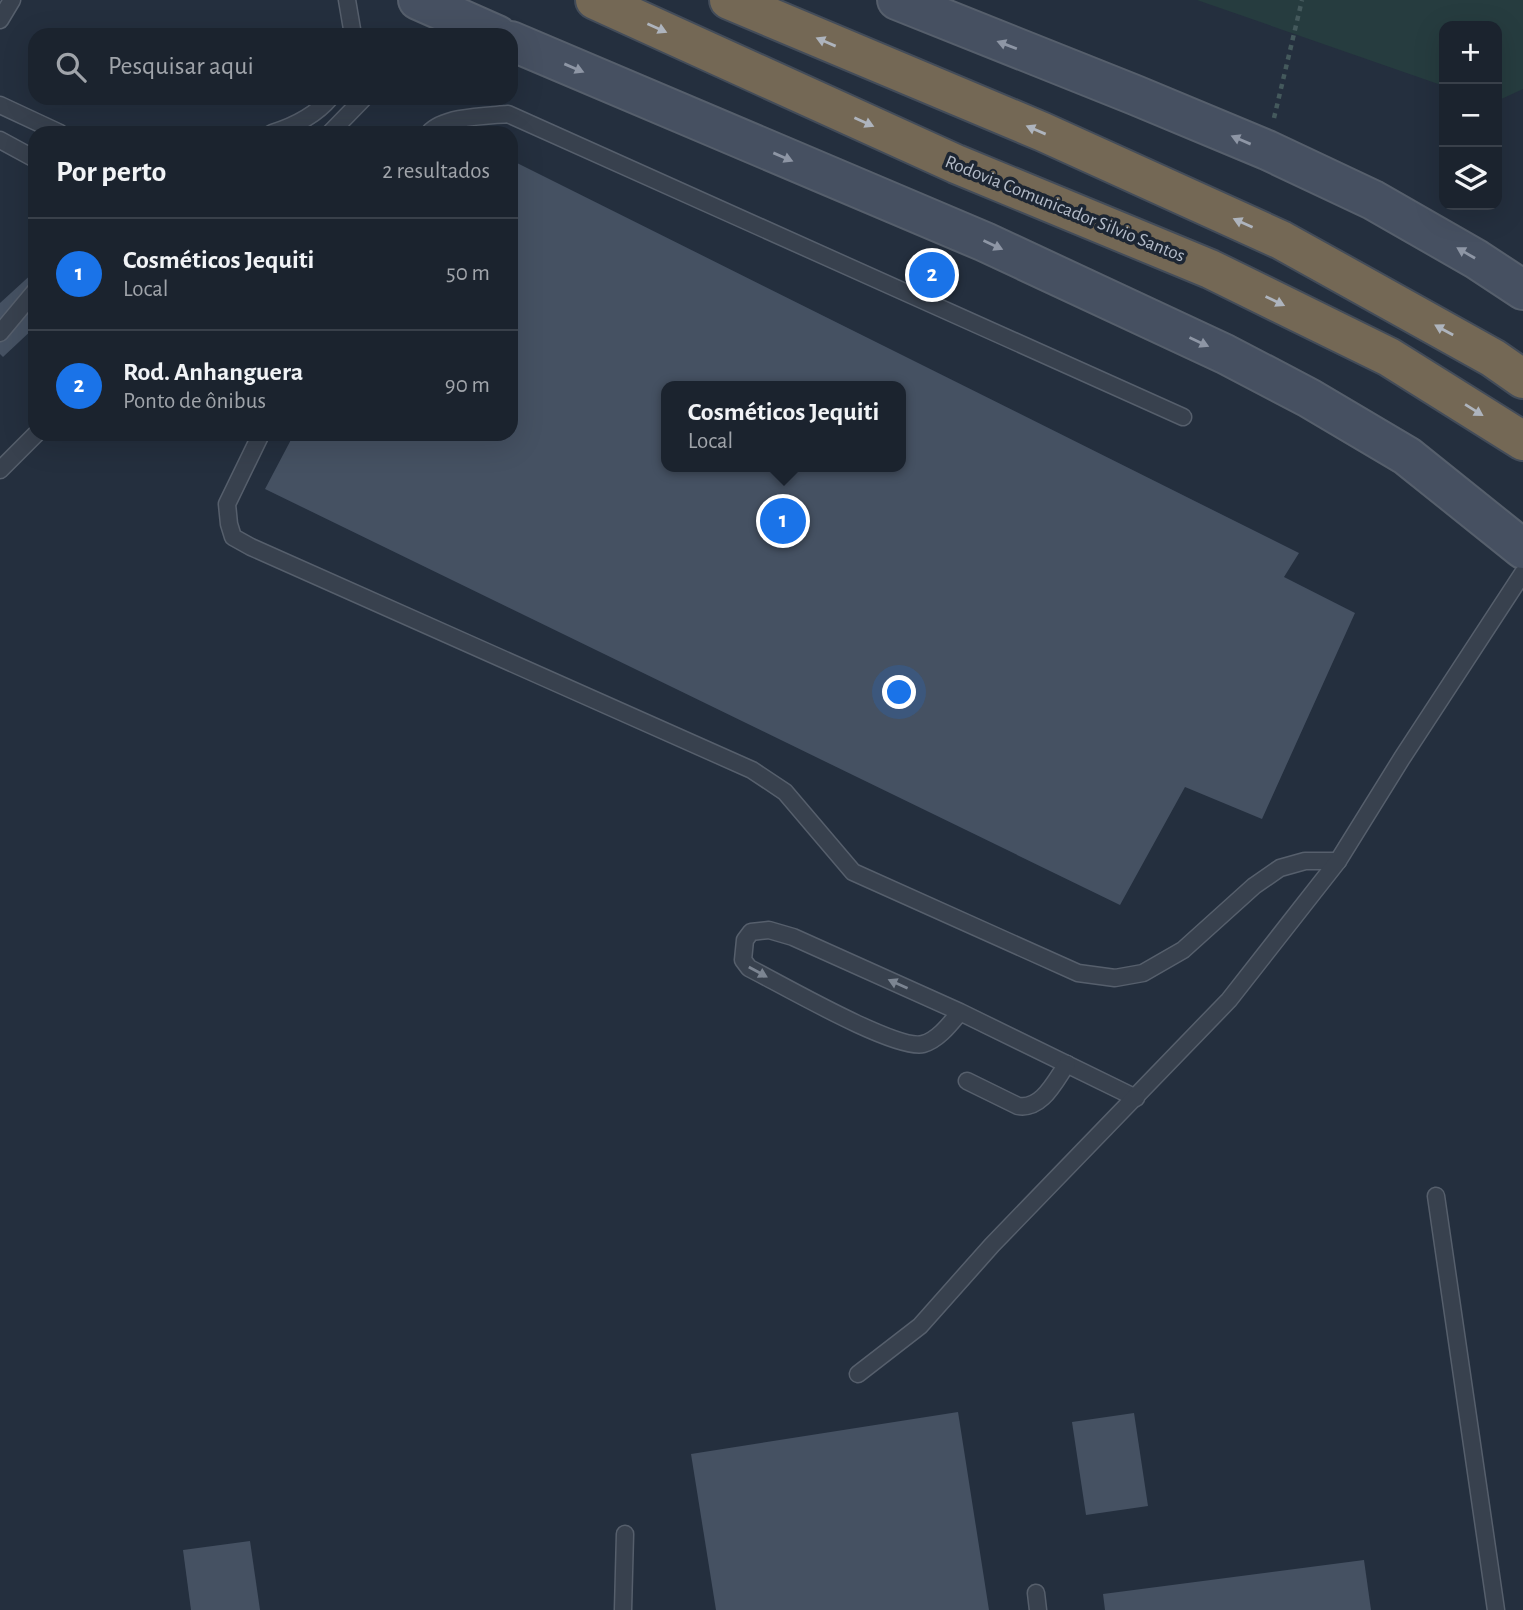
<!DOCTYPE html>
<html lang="pt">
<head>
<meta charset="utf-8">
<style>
  :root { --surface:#1b232e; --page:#242b36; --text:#f1f3f6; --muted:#a0a4aa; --line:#39404a; --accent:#1a73e8 }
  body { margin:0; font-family:"Alegreya Sans",sans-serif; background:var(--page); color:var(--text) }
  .controls { position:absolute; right:21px; top:21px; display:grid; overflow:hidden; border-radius:14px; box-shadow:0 7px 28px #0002 }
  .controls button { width:63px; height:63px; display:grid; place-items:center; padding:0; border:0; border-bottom:2px solid var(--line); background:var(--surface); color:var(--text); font:35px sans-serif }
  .you { position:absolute; left:900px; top:693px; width:24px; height:24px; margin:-18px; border:5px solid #fff; border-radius:50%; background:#1a73e8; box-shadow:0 0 0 10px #1a73e833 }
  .badge { display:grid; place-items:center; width:46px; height:46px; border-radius:50%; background:var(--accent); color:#fff; font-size:23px; font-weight:700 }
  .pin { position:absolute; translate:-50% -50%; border:4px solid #fff; box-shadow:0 2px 7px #0006 }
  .popup { position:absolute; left:661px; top:381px; width:245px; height:91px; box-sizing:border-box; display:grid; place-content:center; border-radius:14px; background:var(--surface); filter:drop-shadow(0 2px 5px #0005); font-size:23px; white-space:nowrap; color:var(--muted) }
  .popup b { font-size:26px; color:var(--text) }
  .popup::after { content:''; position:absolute; left:50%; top:100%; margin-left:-14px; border:14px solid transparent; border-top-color:var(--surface) }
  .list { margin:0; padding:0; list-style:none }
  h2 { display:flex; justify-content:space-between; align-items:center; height:91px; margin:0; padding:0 28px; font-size:30px }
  h2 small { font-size:23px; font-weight:400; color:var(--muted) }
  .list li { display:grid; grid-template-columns:46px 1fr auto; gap:21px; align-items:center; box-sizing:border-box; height:112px; padding:0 28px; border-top:2px solid var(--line) }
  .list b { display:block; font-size:26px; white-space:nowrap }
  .list p { margin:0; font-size:23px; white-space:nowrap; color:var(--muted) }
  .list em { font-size:23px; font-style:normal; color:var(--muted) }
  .icon { flex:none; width:38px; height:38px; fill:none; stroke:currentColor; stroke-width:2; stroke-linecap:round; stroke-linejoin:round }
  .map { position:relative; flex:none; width:1523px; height:1610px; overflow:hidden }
  .search { position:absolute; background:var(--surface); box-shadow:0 7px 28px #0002; left:28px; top:28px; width:490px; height:77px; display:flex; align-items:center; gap:18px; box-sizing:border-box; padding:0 24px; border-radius:21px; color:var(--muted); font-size:26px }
  .panel { position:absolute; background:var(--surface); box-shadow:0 7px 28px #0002; left:28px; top:126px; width:490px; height:315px; border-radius:21px }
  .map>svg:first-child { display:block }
  .green { fill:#263c3f }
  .building { fill:#455162; fill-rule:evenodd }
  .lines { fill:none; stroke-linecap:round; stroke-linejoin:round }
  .lane-casing { stroke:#565f6c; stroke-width:19 }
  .secondary-casing { stroke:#565f6c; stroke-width:42 }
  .highway-casing { stroke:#434c59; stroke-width:42 }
  .path { stroke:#44595c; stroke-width:4.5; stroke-dasharray:5 5; stroke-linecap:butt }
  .lane { stroke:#38414e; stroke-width:16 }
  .secondary { stroke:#465061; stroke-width:38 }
  .highway { stroke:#746855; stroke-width:38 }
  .oneway { fill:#aeb4bd }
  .oneway2 { fill:#8e96a5 }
  .oneway3 { fill:#7c8592 }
  .labels { text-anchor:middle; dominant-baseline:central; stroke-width:7; stroke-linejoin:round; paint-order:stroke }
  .street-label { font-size:19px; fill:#b4bcc9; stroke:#1d2633 }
</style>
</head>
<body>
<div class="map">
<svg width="1523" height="1610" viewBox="0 0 1523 1610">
  <rect width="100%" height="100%" fill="#242f3e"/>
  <polygon class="green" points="1197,0 1523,0 1523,89 1497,101 1497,26 1444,26 1444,86"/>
  <g class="building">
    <path d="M 511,160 L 1299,553 L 1284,577 L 1355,613 L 1262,819 L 1185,787 L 1120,905 L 265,489 L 294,434 L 511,434 ZM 666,386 L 900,386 L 900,467 L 666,467 Z"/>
    <polygon points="35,271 35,327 3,357 0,354 0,303"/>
    <polygon points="958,1412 989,1610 716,1610 691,1454"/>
    <polygon points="1134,1413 1148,1506 1086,1515 1072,1422"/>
    <polygon points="250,1541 260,1610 191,1610 183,1550"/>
    <polygon points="1364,1560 1371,1610 1105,1610 1103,1594"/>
  </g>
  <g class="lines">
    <g class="lane-casing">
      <g id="lane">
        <polyline points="347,0 353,35"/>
        <polyline points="0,20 12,0"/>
        <polyline points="0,105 60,133"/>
        <path d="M 272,133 C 294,126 315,116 330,98"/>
        <polyline points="330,133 364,98"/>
        <path d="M 429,133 C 444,116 487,116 508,114 L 1183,417"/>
        <polyline points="0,140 35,159"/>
        <polyline points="0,333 35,291"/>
        <polyline points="261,434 227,504 229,524 233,537 251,547 752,770 785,792 853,872 1078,973 1115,978 1143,973 1183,950 1254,886 1280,868 1305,861 1338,861"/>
        <polyline points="0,470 36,434"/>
        <path d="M 960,1012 C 950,1024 938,1040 923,1044 C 896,1051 779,983 749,968 L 743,960 L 745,940 L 751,932 L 769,930 L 793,937 L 960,1012 L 1136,1098"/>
        <path d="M 967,1081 L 1018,1106 C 1042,1110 1055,1081 1067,1064"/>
        <polyline points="1436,1196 1496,1610"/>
        <polyline points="858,1374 920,1326 992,1245 1229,1000 1338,861 1402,758 1523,573"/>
        <polyline points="1036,1593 1038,1610"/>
        <polyline points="623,1610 625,1534"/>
      </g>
    </g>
    <g class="secondary-casing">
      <g id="secondary">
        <polyline points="418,0 497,35"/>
        <polyline points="897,0 1135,95 1267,150 1373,200 1476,259 1523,290"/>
        <polyline points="511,41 985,242 1225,354 1309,398 1407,456 1523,549"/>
      </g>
    </g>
    <g class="highway-casing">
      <g id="highway">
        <polyline points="595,0 956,164 1210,269 1389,357 1523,441"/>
        <polyline points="729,0 1043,132 1281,240 1493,358 1523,379"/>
      </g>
    </g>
    <polyline class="path" points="1274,118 1302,0"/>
    <use href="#lane" class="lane"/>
    <use href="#secondary" class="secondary"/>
    <use href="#highway" class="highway"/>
  </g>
  <defs><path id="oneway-solid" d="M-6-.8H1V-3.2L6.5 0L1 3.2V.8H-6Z" transform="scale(1.75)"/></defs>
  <g class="oneway">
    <use href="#oneway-solid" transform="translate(657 28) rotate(24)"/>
    <use href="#oneway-solid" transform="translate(826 42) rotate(-157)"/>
    <use href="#oneway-solid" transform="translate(864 122) rotate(24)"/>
    <use href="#oneway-solid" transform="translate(1036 130) rotate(-157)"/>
    <use href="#oneway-solid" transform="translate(1243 223) rotate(-156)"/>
    <use href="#oneway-solid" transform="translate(1275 301) rotate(26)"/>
    <use href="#oneway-solid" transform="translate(1444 330) rotate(-151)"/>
    <use href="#oneway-solid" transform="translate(1474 410) rotate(32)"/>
  </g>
  <g class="oneway2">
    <use href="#oneway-solid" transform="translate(1007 45) rotate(-159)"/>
    <use href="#oneway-solid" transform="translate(574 68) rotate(23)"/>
    <use href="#oneway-solid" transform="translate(1241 140) rotate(-157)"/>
    <use href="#oneway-solid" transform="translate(783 157) rotate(23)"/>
    <use href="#oneway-solid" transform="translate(993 245) rotate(25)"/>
    <use href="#oneway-solid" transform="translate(1466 253) rotate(-150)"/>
    <use href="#oneway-solid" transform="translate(1199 342) rotate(25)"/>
  </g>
  <g class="oneway3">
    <use href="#oneway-solid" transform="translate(758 972) rotate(29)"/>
    <use href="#oneway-solid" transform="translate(898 984) rotate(-156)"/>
  </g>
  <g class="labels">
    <g class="street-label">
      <text transform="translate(1065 209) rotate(22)">Rodovia Comunicador Silvio Santos</text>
    </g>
  </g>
</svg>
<div class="controls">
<button>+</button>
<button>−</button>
<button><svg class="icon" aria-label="layers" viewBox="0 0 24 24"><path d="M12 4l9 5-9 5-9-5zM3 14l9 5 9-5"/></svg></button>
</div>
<div class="you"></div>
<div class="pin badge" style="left:783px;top:521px">1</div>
<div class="popup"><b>Cosméticos Jequiti</b>Local</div>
<div class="pin badge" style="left:932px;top:275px">2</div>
<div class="search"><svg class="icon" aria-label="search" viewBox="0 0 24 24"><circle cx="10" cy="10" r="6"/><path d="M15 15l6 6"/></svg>Pesquisar aqui</div>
<section class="panel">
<h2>Por perto<small>2 resultados</small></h2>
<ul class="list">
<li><span class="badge">1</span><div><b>Cosméticos Jequiti</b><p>Local</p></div><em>50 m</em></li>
<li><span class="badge">2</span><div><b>Rod. Anhanguera</b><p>Ponto de ônibus</p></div><em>90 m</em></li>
</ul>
</section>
</div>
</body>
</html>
